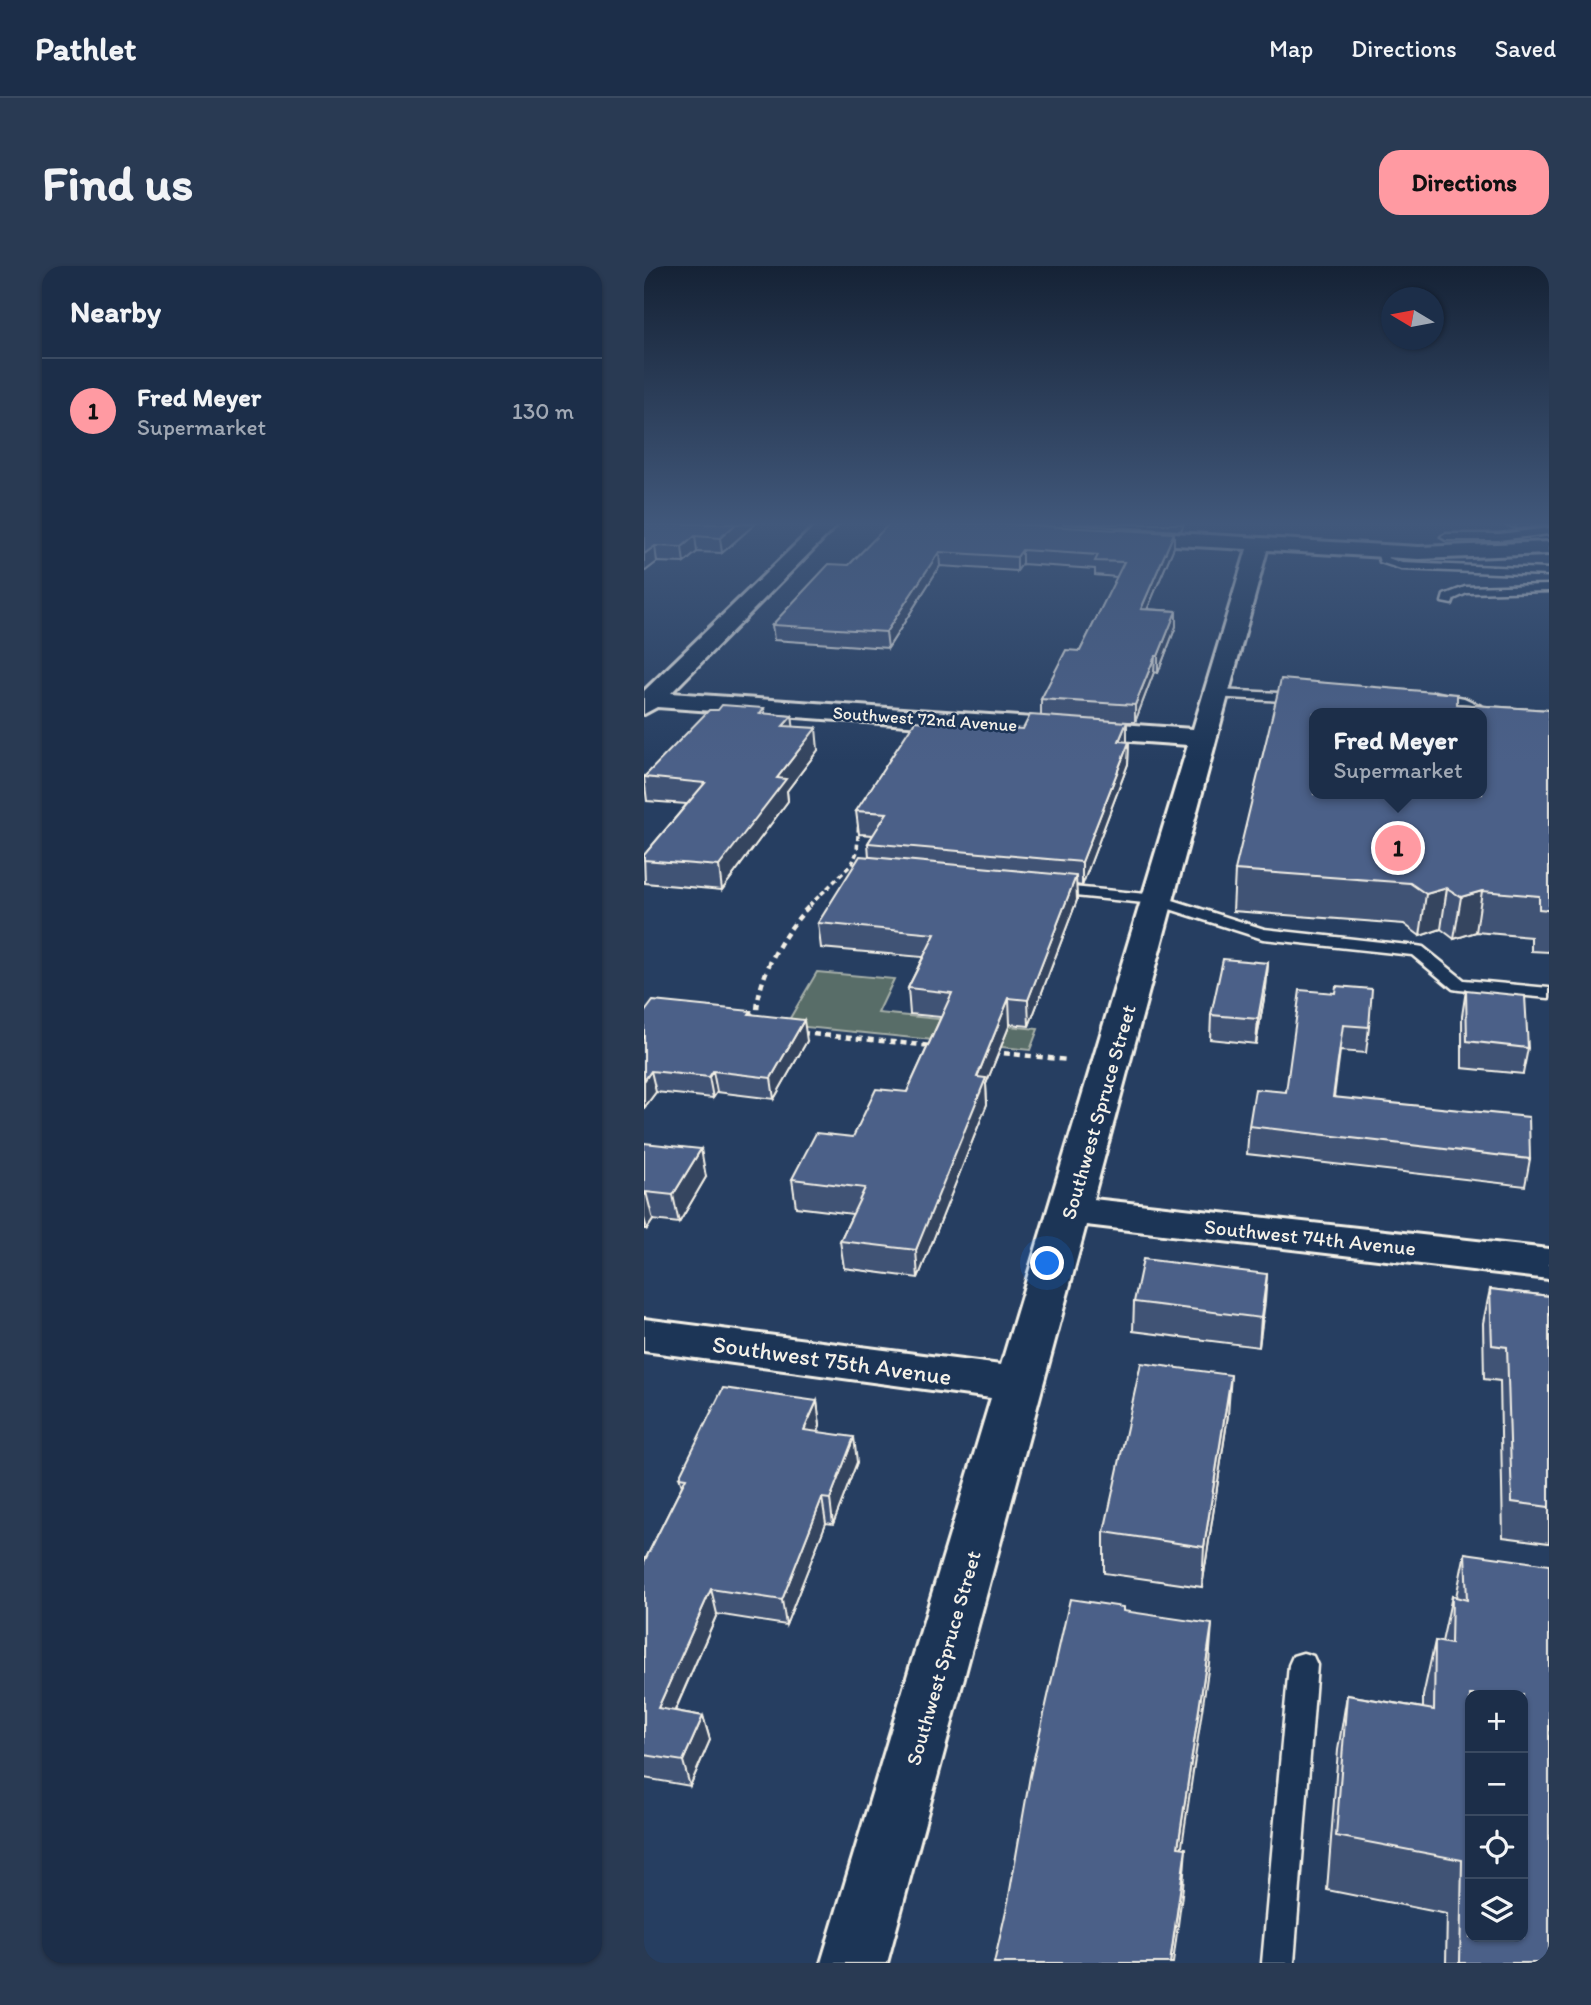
<!DOCTYPE html>
<html lang="en">
<head>
<meta charset="utf-8">
<style>
  :root { --surface:#1c2e49; --page:#293a53; --text:#f1f3f6; --muted:#a0a8b4; --line:#3a4a61; --accent:#ff9aa2 }
  body { margin:0; font-family:Itim,sans-serif; background:var(--page); color:var(--text) }
  .controls { position:absolute; right:21px; bottom:21px; display:grid; overflow:hidden; border-radius:14px; box-shadow:0 2px 5px #0004 }
  .controls button { width:63px; height:63px; display:grid; place-items:center; padding:0; border:0; border-bottom:2px solid var(--line); background:var(--surface); color:var(--text); font:35px sans-serif }
  .compass { position:absolute; left:737px; top:21px; width:63px; height:63px; border-radius:50%; background:var(--surface); box-shadow:0 2px 5px #0004; rotate:280deg }
  .you { position:absolute; left:404px; top:998px; width:24px; height:24px; margin:-18px; border:5px solid #fff; border-radius:50%; background:#1a73e8; box-shadow:0 0 0 10px #1a73e833 }
  .badge { display:grid; place-items:center; width:46px; height:46px; border-radius:50%; background:var(--accent); color:#111; font-size:23px; font-weight:700 }
  .pin { position:absolute; translate:-50% -50%; border:4px solid #fff; box-shadow:0 2px 7px #0006 }
  .popup { position:absolute; left:665px; top:442px; width:178px; height:91px; box-sizing:border-box; display:grid; place-content:center; border-radius:14px; background:var(--surface); filter:drop-shadow(0 2px 5px #0005); font-size:23px; white-space:nowrap; color:var(--muted) }
  .popup b { font-size:26px; color:var(--text) }
  .popup::after { content:''; position:absolute; left:50%; top:100%; margin-left:-14px; border:14px solid transparent; border-top-color:var(--surface) }
  .list { margin:0; padding:0; list-style:none }
  h2 { display:flex; justify-content:space-between; align-items:center; height:91px; margin:0; padding:0 28px; font-size:30px }
  h2 small { font-size:23px; font-weight:400; color:var(--muted) }
  .list li { display:grid; grid-template-columns:46px 1fr auto; gap:21px; align-items:center; box-sizing:border-box; height:105px; padding:0 28px; border-top:2px solid var(--line) }
  .list b { display:block; font-size:26px; white-space:nowrap }
  .list p { margin:0; font-size:23px; white-space:nowrap; color:var(--muted) }
  .list em { font-size:23px; font-style:normal; color:var(--muted) }
  .icon { flex:none; width:38px; height:38px; fill:none; stroke:currentColor; stroke-width:2; stroke-linecap:round; stroke-linejoin:round }
  .map { position:relative; flex:none; width:905px; height:1697px; overflow:hidden; border-radius:21px }
  header { display:flex; align-items:center; gap:42px; box-sizing:border-box; height:98px; padding:0 35px; background:var(--surface); border-bottom:2px solid var(--line) }
  header strong { font-size:33px }
  nav { display:flex; gap:38px; margin-inline-start:auto; font-size:24px }
  .intro { display:flex; align-items:center; justify-content:space-between; box-sizing:border-box; height:168px; padding:0 42px }
  h1 { margin:0; font-size:49px }
  .button { padding:18px 32px; border-radius:21px; background:var(--accent); color:#111; font-size:24px; font-weight:700 }
  main { display:flex; gap:42px; padding:0 42px }
  aside { flex:1; background:var(--surface); border-radius:21px; box-shadow:0 2px 5px #0004 }
  .map>svg:first-child { display:block }
  .green { fill:#596d68; stroke:#a6afa8; stroke-width:2 }
  .lines { fill:none; stroke-linecap:round; stroke-linejoin:round }
  .lane-casing { stroke:#f4f1e8; stroke-width:5 }
  .street-casing { stroke:#f4f1e8; stroke-width:6 }
  .path-far1 { stroke:#f4f1e8; stroke-width:3.5; stroke-dasharray:5 3.5; stroke-linecap:butt }
  .path { stroke:#f4f1e8; stroke-width:4.5; stroke-dasharray:6 5; stroke-linecap:butt }
  .lane { fill:#1d3557; fill-rule:evenodd }
  .street { fill:#1d3557; fill-rule:evenodd }
  .wall { fill:#415375; stroke:#f4f1e8; stroke-width:2 }
  .shaded-wall { fill:#35445f; stroke:#f4f1e8; stroke-width:2 }
  .building { fill:#4c6188; stroke:#f4f1e8; stroke-width:2; fill-rule:evenodd }
  .labels { text-anchor:middle; dominant-baseline:central; stroke-width:5; stroke-linejoin:round; paint-order:stroke }
  .far-street-label { font-size:18px; fill:#f4f1e8; stroke:#1d3557 }
  .street-label { font-size:21px; fill:#f4f1e8; stroke:#1d3557 }
  .near-street-label { font-size:24px; fill:#f4f1e8; stroke:#1d3557 }
</style>
</head>
<body>
<header>
<strong>Pathlet</strong>
<nav><a>Map</a><a>Directions</a><a>Saved</a></nav>
</header>
<div class="intro"><h1>Find us</h1><a class="button">Directions</a></div>
<main>
<aside>
<h2>Nearby<small></small></h2>
<ul class="list">
<li><span class="badge">1</span><div><b>Fred Meyer</b><p>Supermarket</p></div><em>130 m</em></li>
</ul>
</aside>
<div class="map">
<svg width="905" height="1697" viewBox="0 0 905 1697">
  <rect width="100%" height="100%" fill="#263e61"/>
  <filter id="ink" filterUnits="userSpaceOnUse"><feTurbulence type="fractalNoise" baseFrequency=".0143" numOctaves="2"/><feDisplacementMap in="SourceGraphic" scale="14" xChannelSelector="R" yChannelSelector="G"/><feConvolveMatrix kernelMatrix="1 2 1 2 8 2 1 2 1" color-interpolation-filters="sRGB"/></filter>
  <g filter="url(#ink)">
    <polygon class="green" points="173,706 250,713 234,747 394,763 386,784 142,759"/>
    <g class="lines">
      <g class="lane-casing">
        <g id="lane">
          <polygon points="905,262 905,268 855,274 802,274 797,271 802,268 855,268"/>
          <polygon points="732,283 740,283 744,292 758,297 905,303 905,309 757,303 736,296"/>
          <polygon points="905,319 905,325 823,327 810,333 808,338 798,336 800,329 821,321"/>
          <polygon points="573,424 656,428 662,432 656,436 569,431 569,425"/>
          <polygon points="790,426 820,432 854,448 848,452 813,438 786,433 784,430"/>
          <polygon points="407,619 513,629 620,663 773,680 779,681 820,714 905,722 905,732 815,724 809,723 768,689 619,673 510,638 401,627 399,624 401,621"/>
          <polygon points="659,1387 669,1390 673,1399 650,1697 618,1697 645,1399 649,1390"/>
        </g>
      </g>
      <g class="street-casing">
        <polygon id="street" points="173,258 194,258 27,427 549,463 603,283 477,276 470,274 467,270 470,266 477,264 775,281 905,276 905,288 775,293 623,284 449,933 905,983 905,1013 442,959 243,1697 177,1697 347,1132 0,1085 0,1053 357,1099 544,479 13,441 0,448 0,425"/>
      </g>
      <polyline class="path-far1" points="165,640 208,598 213,586 215,551"/>
      <g class="path">
        <path d="M 113,754 C 111,713 139,667 167,638"/>
        <polyline points="158,767 288,780"/>
        <polyline points="349,786 424,794"/>
      </g>
      <use href="#lane" class="lane"/>
      <use href="#street" class="street"/>
    </g>
    <g class="wall">
      <polygon points="0,258 111,258 78,287 53,286 40,297 13,296 0,306"/>
      <polygon points="245,258 530,281 503,343 532,345 532,360 514,407 510,406 491,456 483,456 483,476 485,476 484,498 438,620 432,619 433,634 385,760 366,758 342,818 343,838 274,1012 200,1002 196,975 209,948 152,941 148,913 209,871 263,826 297,751 266,748 264,722 279,691 177,682 174,657 225,591 224,577 229,569 215,568 212,545 379,463 397,450 397,433 436,385 473,311 451,309 451,303 378,298 373,305 296,300 244,382 130,374 128,359 205,299"/>
      <polygon points="418,258 540,258 537,265"/>
      <polygon points="859,258 905,258 905,260 871,263"/>
      <polygon points="813,438 905,444 905,686 887,685 887,671 832,666 810,673 797,663 776,670 760,658 589,645 591,604"/>
      <polygon points="120,442 121,448 148,450 149,461 174,484 143,525 144,535 78,624 1,617 0,589 43,538 3,535 0,511 74,444"/>
      <polygon points="624,697 622,721 612,778 566,773 567,749"/>
      <polygon points="822,724 884,782 879,808 818,802 818,750"/>
      <polygon points="691,727 725,761 722,787 696,785 690,831 886,893 881,920 603,888 605,860 642,826"/>
      <polygon points="107,745 108,748 163,775 130,833 73,826 69,832 12,826 0,842 0,747"/>
      <polygon points="0,877 62,911 35,957 9,954 3,963 0,963"/>
      <polygon points="623,1008 615,1081 489,1065 490,1036"/>
      <polygon points="846,1023 905,1030 905,1277 859,1271 856,1115 840,1113 839,1057"/>
      <polygon points="173,1135 176,1160 174,1166 213,1196 189,1258 182,1257 142,1359 73,1348 31,1445 59,1450 66,1474 46,1520 0,1512 0,1296 38,1220 35,1211"/>
      <polygon points="584,1149 558,1321 460,1307 460,1266"/>
      <polygon points="821,1287 905,1697 802,1697 803,1648 683,1624 694,1484 703,1429 779,1442 779,1430 791,1375 798,1376 808,1330 812,1331"/>
    </g>
    <g class="shaded-wall">
      <polygon points="92,258 111,258 78,287 76,272"/>
      <polygon points="872,258 905,258 905,259 871,263"/>
      <polygon points="530,267 530,281 497,358 497,343"/>
      <polygon points="51,270 53,286 40,297 38,281"/>
      <polygon points="11,280 13,296 0,306 0,288"/>
      <polygon points="378,284 378,298 373,305 373,291"/>
      <polygon points="295,286 296,300 244,382 242,366"/>
      <polygon points="532,345 532,360 514,407 514,390"/>
      <polygon points="511,390 510,406 491,456 491,439"/>
      <polygon points="148,450 151,471 139,460"/>
      <polygon points="483,456 483,477 475,475"/>
      <polygon points="172,462 174,484 143,525 144,535 78,624 75,600 133,512"/>
      <polygon points="485,476 484,498 438,620 438,596"/>
      <polygon points="432,610 433,634 385,760 384,734"/>
      <polygon points="803,622 797,663 776,670 782,628"/>
      <polygon points="838,625 832,666 810,673 817,631"/>
      <polygon points="624,697 622,721 612,778 614,753"/>
      <polygon points="365,732 366,758 342,818 343,838 274,1012 272,984 333,811"/>
      <polygon points="160,754 163,775 130,833 127,812"/>
      <polygon points="7,805 12,826 0,842 0,815"/>
      <polygon points="69,805 73,826 69,832 65,811"/>
      <polygon points="57,883 62,911 35,957 29,929"/>
      <polygon points="2,926 9,954 3,963 0,952 0,930"/>
      <polygon points="623,1008 621,1036 615,1081 617,1052"/>
      <polygon points="587,1109 584,1149 558,1321 560,1281"/>
      <polygon points="173,1135 176,1160 164,1189 160,1164"/>
      <polygon points="210,1171 213,1196 189,1258 186,1233"/>
      <polygon points="178,1232 182,1257 142,1359 138,1334"/>
      <polygon points="67,1323 73,1348 21,1467 14,1442"/>
      <polygon points="568,1358 565,1398 532,1620 534,1581"/>
      <polygon points="59,1450 66,1474 46,1520 39,1495"/>
      <polygon points="542,1582 539,1621 529,1697 526,1697"/>
    </g>
    <g class="building">
      <polygon points="0,258 92,258 76,272 51,270 38,281 11,280 0,288"/>
      <polygon points="245,258 364,258 530,267 497,343 532,345 514,390 511,390 491,439 397,433 422,384 436,385 480,296 451,295 454,289 378,284 373,291 295,286 242,366 128,359 185,298 205,299"/>
      <path d="M 637,413 L 813,428 L 813,438 L 905,444 L 905,644 L 895,643 L 895,630 L 838,625 L 817,631 L 803,622 L 782,628 L 766,617 L 591,604 ZM 670,447 L 838,447 L 838,528 L 670,528 Z"/>
      <polygon points="78,439 120,442 116,447 148,450 139,460 172,462 133,512 142,513 75,600 0,594 0,589 61,517 0,511 65,444 74,444"/>
      <polygon points="386,449 483,456 475,475 485,476 438,596 224,577 243,547 212,545 271,455 379,463"/>
      <polygon points="216,590 432,610 384,734 365,732 333,811 342,812 272,984 196,975 221,922 148,913 172,867 209,871 232,823 263,826 308,727 264,722 291,668 174,657"/>
      <polygon points="579,693 624,697 614,753 567,749"/>
      <polygon points="692,720 728,723 725,761 699,759 689,831 885,851 886,893 605,860 611,823 642,826 656,724 691,727"/>
      <polygon points="822,724 881,730 884,782 823,775"/>
      <polygon points="9,735 107,745 105,748 160,754 127,812 69,805 65,811 7,805 0,815 0,747"/>
      <polygon points="0,877 57,883 29,929 2,926 0,930"/>
      <polygon points="499,993 623,1008 617,1052 490,1036"/>
      <polygon points="846,1023 905,1030 905,1241 868,1236 863,1081 848,1079"/>
      <polygon points="497,1097 587,1109 560,1281 460,1266"/>
      <polygon points="79,1122 173,1135 160,1164 210,1171 186,1233 178,1232 138,1334 67,1323 14,1442 59,1450 39,1495 0,1489 0,1296 42,1212 35,1211"/>
      <path d="M 821,1287 L 905,1299 L 905,1697 L 816,1697 L 818,1594 L 692,1570 L 703,1429 L 790,1444 L 791,1375 L 807,1378 L 808,1330 L 823,1334 ZM 826,1429 L 879,1429 L 879,1671 L 826,1671 Z"/>
      <polygon points="426,1333 479,1341 479,1345 568,1358 534,1581 542,1582 526,1697 350,1697 364,1636 386,1510"/>
    </g>
  </g>
  <linearGradient id="sky" x2="0" y2="1"><stop stop-color="#152235"/><stop offset="0.52" stop-color="#41587b"/><stop offset="1" stop-color="#41587b" stop-opacity="0"/></linearGradient>
  <rect width="905" height="496" fill="url(#sky)"/>
  <g class="labels">
    <g class="far-street-label">
      <text transform="translate(281 453) rotate(4)">Southwest 72nd Avenue</text>
    </g>
    <g class="street-label">
      <text transform="translate(454 846) rotate(-74)">Southwest Spruce Street</text>
      <text transform="translate(666 971) rotate(6)">Southwest 74th Avenue</text>
      <text transform="translate(299 1392) rotate(-74)">Southwest Spruce Street</text>
    </g>
    <g class="near-street-label">
      <text transform="translate(188 1094) rotate(8)">Southwest 75th Avenue</text>
    </g>
  </g>
</svg>
<div class="controls">
<button>+</button>
<button>−</button>
<button><svg class="icon" aria-label="locate" viewBox="0 0 24 24"><circle cx="12" cy="12" r="6"/><path d="M12 2v4M12 18v4M2 12h4M18 12h4"/></svg></button>
<button><svg class="icon" aria-label="layers" viewBox="0 0 24 24"><path d="M12 4l9 5-9 5-9-5zM3 14l9 5 9-5"/></svg></button>
</div>
<svg class="compass" viewBox="-18 -18 36 36"><path d="M0-13l5 13h-10z" fill="#e53935"/><path d="M0 13l5-13h-10z" fill="#a0a8b4"/></svg>
<div class="you"></div>
<div class="pin badge" style="left:754px;top:582px">1</div>
<div class="popup"><b>Fred Meyer</b>Supermarket</div>
</div>
</main>
</body>
</html>
